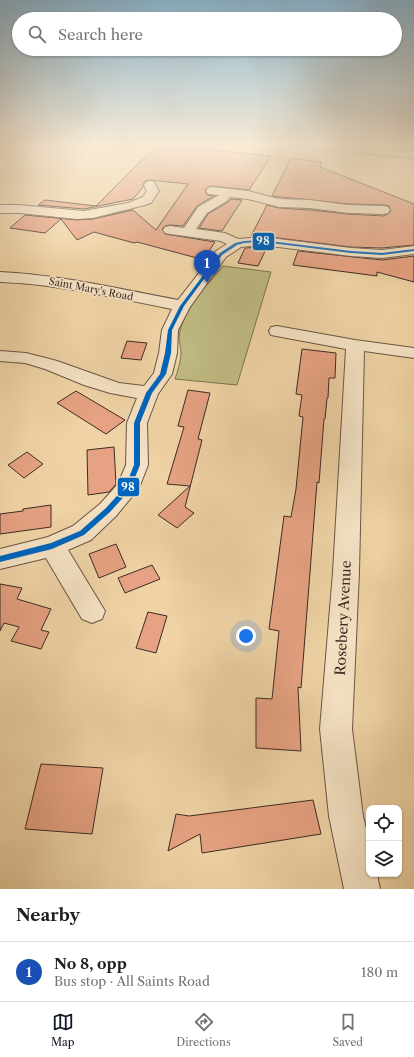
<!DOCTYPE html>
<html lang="en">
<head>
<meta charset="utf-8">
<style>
  :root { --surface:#fff; --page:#f2f2f2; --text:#202124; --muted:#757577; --line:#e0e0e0; --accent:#111827 }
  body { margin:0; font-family:"Libre Caslon Text",serif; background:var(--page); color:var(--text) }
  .controls { position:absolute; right:12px; bottom:12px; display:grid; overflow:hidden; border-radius:8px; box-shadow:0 1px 3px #0004 }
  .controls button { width:36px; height:36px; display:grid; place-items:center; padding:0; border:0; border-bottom:1px solid var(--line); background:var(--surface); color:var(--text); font:20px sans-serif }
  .you { position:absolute; left:246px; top:636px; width:14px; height:14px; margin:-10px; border:3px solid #fff; border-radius:50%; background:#1a73e8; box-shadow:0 0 0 6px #1a73e833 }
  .badge { display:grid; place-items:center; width:26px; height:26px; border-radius:50%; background:var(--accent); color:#fff; font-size:13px; font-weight:700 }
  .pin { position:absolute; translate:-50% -33px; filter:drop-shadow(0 1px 2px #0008) }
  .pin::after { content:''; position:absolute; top:21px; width:14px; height:12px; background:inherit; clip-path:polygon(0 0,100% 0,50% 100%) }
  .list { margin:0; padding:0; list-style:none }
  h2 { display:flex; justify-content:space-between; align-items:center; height:52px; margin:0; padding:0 16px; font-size:17px }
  h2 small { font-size:13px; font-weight:400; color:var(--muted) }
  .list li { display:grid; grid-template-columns:26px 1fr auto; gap:12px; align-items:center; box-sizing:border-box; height:60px; padding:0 16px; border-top:1px solid var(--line) }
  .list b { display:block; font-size:15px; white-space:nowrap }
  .list p { margin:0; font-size:13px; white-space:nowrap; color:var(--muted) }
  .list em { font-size:13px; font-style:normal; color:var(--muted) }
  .icon { flex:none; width:22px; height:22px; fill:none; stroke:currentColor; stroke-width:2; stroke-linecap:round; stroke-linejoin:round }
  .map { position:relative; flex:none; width:414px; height:889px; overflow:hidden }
  .search { position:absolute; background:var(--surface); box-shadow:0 1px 3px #0004; left:12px; right:12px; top:12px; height:44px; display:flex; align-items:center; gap:10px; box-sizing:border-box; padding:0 14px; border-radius:22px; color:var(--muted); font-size:15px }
  .sheet { height:112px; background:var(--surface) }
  nav { display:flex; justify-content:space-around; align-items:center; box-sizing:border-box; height:56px; border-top:1px solid var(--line); background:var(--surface); font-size:11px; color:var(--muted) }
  nav a { display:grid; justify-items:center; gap:2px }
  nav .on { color:var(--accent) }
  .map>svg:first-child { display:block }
  .green { fill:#bfbb82; stroke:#7e7454 }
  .building { fill:#e6a282; stroke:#3c2c25 }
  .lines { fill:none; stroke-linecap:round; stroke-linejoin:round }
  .minor-casing { stroke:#695645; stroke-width:2 }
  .minor { fill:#f5e2c4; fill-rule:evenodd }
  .bus-1-casing { stroke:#f5e2c4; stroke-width:3 }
  .bus-1 { fill:#0065bd; fill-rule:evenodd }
  .labels { text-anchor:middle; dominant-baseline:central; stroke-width:3.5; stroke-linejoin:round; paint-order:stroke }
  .far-street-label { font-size:10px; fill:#3c2c25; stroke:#f5e2c4 }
  .near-street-label { font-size:14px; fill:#3c2c25; stroke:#f5e2c4 }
  .line-badge { stroke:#f5e2c4; stroke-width:1.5 }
  .badge-label { font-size:11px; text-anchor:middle; font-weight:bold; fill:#fff }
</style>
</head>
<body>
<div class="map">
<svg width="414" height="889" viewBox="0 0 414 889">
  <rect width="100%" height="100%" fill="#efd3a5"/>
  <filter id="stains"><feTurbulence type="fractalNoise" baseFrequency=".005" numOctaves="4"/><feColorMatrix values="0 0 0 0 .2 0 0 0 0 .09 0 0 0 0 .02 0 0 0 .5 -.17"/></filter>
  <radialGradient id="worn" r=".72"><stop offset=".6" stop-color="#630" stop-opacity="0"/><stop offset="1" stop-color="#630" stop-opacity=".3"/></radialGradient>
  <g class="green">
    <polygon points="321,144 414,144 414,153"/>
    <path d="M 223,266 L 271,272 L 237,385 L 175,379 C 178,370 181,361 181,352 C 181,347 179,342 179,337 C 181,313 208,283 223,266 Z"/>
  </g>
  <g class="building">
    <polygon points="157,145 271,156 249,190 212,186 208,187 205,190 207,195 214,196 197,206 183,226 170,225 165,226 162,229 165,234 215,242 205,257 198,256 197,258 137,242 134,243 94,232 77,240 61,219 45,233 10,228 25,215 77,220 93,219 133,210 156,230 188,184 150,180 145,181 143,184 143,187 133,199 84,209 38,205 45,200 96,206"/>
    <polygon points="291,158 321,162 320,167 414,204 414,245 382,248 351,247 262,236 251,236 267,205 279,208 310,210 348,214 384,216 388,214 391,211 389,206 384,205 348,204 272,196"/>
    <polygon points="231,199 242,200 222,231 199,228 208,214 228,202"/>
    <polygon points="262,247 267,247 258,266 238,263 245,248"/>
    <polygon points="298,251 382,260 414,256 414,282 377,272 377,276 293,265"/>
    <polygon points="127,341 147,343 141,360 121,358"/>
    <polygon points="302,349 336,353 335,378 329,378 328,398 327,398 325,419 324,419 319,483 317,482 301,688 298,687 301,751 256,748 256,698 272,699 279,631 269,629 284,516 291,517 296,489 303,417 299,416 302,395 296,394"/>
    <polygon points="188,390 210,393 198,439 202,440 185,507 194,513 177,528 158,515 190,486 167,484 184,427 178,426"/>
    <polygon points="76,391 125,420 106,434 57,403"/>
    <polygon points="114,447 116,484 109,492 88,495 87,450"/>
    <polygon points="27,452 43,464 24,478 8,465"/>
    <polygon points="51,505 51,527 0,534 0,514 23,511 23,509"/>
    <polygon points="116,544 126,567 99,578 89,554"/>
    <polygon points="152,565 160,579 125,593 118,578"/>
    <polygon points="0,584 22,588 17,599 51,609 41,630 49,632 41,649 11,641 19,627 4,623 0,631"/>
    <polygon points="148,612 167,616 156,653 136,648"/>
    <polygon points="41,764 103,768 92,834 25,829"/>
    <polygon points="313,800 321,834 202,853 200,834 168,851 176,814 189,816"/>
  </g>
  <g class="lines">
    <g class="minor-casing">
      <g id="minor">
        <polygon points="290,144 329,144 414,152 414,158 295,147"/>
        <polygon points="150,181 154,182 159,191 151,203 145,205 93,218 77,219 19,213 0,213 0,205 19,205 84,211 128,203 143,197 147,191 144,185 146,182"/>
        <path d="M 212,187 L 248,191 L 279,199 L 310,200 L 348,205 L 384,206 L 388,207 L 390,210 L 388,213 L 384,214 L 348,213 L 310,208 L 279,207 L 248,199 L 230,197 L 227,201 L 207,213 L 196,229 L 225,233 L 238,239 L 262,237 L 351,248 L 382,250 L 414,246 L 414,254 L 382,258 L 351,256 L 262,245 L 241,247 L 226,257 L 190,307 L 178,330 L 177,353 L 172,374 L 158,394 L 147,423 L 148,465 L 139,488 L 116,516 L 91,540 L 68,550 L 105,611 L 102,619 L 92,623 L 82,619 L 46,558 L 0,569 L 0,549 L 48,537 L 73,526 L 100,504 L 118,484 L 126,465 L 127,423 L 137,398 L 110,393 L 84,385 L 45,369 L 25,363 L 0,361 L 0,351 L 26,353 L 57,361 L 119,383 L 144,386 L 154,373 L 159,353 L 162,330 L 172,309 C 115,298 59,284 0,282 L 0,272 C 61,275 119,289 178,300 L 216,251 L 227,244 L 221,241 L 170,234 L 165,233 L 163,230 L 165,227 L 170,226 L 184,228 L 198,207 L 219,195 L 208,194 L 206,191 L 208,188 Z"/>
        <polygon points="277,326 355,340 414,348 414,358 364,351 359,572 352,729 363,816 369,841 369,874 377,874 380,889 344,889 329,816 320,729 333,572 346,349 271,335 269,331 271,327"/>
      </g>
    </g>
    <use href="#minor" class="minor"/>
    <g class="bus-1-casing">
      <polygon id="bus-1" points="262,240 351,251 382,253 414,249 414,251 382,255 351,253 262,242 244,243 237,245 222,255 184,306 172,330 171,353 166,374 152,393 140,423 140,465 130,490 110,512 84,535 52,549 0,562 0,556 51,543 80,531 106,508 125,487 134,465 134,423 146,393 160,374 165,353 168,330 180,306 220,253 235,243 244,241"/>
    </g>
    <use href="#bus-1" class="bus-1"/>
  </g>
  <linearGradient id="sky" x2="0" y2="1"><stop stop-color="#89b5cf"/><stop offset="0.54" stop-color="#f8ebd6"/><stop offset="1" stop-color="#f8ebd6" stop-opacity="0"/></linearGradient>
  <rect width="414" height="268" fill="url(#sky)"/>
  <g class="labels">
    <g class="far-street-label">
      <text transform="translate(91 289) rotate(11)">Saint Mary's Road</text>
    </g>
    <g class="near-street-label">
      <text transform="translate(343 618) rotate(-87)">Rosebery Avenue</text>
    </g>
  </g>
  <g class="line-badge">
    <rect x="252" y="232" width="23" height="19" rx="4" fill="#0065bd"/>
    <rect x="117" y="477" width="23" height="20" rx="4" fill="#0065bd"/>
  </g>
  <g class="badge-label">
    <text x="263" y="245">98</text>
    <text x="128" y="491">98</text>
  </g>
  <rect width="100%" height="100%" filter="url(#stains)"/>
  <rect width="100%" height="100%" fill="url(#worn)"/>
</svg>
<div class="controls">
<button><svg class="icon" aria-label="locate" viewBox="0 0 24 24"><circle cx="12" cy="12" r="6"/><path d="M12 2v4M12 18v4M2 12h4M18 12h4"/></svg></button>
<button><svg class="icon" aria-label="layers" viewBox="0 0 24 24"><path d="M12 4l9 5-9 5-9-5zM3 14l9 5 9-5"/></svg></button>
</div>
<div class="you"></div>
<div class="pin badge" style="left:207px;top:283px;background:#1a4fb4">1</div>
<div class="search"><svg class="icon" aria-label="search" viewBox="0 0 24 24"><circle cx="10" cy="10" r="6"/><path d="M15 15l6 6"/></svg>Search here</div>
</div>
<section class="sheet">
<h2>Nearby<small></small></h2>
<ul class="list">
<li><span class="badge" style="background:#1a4fb4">1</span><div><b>No 8, opp</b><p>Bus stop · All Saints Road</p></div><em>180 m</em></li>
</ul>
</section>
<nav>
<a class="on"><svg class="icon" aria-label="map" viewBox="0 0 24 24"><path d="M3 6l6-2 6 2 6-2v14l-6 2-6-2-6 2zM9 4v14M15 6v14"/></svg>Map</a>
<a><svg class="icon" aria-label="directions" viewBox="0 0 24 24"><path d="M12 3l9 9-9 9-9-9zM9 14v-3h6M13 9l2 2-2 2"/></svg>Directions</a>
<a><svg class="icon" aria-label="saved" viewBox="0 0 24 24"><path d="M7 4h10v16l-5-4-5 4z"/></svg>Saved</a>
</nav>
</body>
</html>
